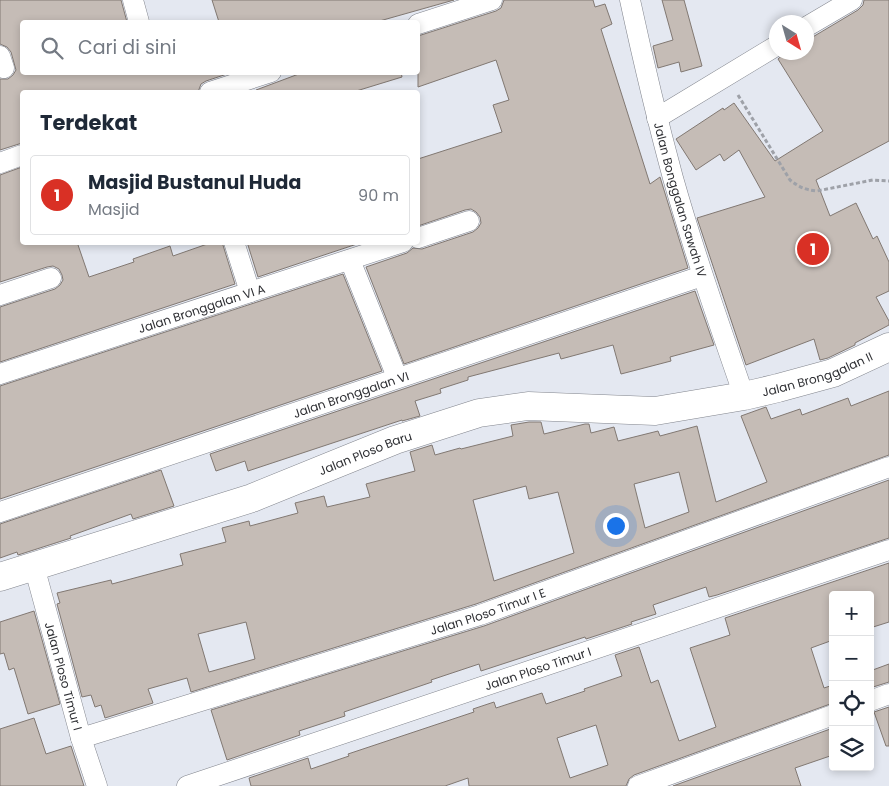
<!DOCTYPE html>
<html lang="id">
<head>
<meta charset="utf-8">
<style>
  :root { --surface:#fff; --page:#f2f2f3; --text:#1f2937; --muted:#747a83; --line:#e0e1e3; --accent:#d93025 }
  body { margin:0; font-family:Poppins,sans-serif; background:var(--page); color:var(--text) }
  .controls { position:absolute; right:15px; bottom:15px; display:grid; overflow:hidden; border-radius:5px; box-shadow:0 2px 8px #0003 }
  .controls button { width:45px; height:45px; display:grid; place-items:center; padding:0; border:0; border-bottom:1px solid var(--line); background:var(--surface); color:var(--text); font:25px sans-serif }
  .compass { position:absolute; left:769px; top:15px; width:45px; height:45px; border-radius:50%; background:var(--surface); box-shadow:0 2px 8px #0003; rotate:143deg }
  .you { position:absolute; left:615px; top:525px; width:18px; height:18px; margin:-12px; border:4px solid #fff; border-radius:50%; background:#1a73e8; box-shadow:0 0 0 8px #1a73e833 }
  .badge { display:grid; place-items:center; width:32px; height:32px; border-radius:50%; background:var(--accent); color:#fff; font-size:16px; font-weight:700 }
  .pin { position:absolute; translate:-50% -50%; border:2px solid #fff; box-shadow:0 1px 5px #0006 }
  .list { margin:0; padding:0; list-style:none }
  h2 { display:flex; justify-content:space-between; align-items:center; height:65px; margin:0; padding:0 20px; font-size:21px }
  h2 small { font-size:16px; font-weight:400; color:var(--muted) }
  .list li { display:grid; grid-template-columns:32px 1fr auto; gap:15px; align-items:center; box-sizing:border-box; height:80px; margin:0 10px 10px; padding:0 10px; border:1px solid var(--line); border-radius:5px }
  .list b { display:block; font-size:19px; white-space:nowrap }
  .list p { margin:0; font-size:16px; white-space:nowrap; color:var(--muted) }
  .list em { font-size:16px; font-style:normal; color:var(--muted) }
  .icon { flex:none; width:28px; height:28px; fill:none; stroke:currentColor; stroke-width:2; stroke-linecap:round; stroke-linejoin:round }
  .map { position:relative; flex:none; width:889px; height:786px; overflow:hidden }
  .search { position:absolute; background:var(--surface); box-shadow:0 2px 8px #0003; left:20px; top:20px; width:400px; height:55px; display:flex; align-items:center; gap:12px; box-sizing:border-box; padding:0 18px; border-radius:5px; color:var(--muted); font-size:19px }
  .panel { position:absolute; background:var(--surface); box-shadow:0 2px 8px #0003; left:20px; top:90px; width:400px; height:155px; border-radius:5px }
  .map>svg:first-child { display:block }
  .building { fill:#c5bcb6; stroke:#817872; fill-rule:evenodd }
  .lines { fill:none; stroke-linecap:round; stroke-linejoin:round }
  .street-casing { stroke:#82858d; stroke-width:21 }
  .secondary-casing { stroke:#82858d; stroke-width:29 }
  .path { stroke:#9ea1a8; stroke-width:3; stroke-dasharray:4 2.5; stroke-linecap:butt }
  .street { stroke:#fff; stroke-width:20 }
  .secondary { stroke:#fff; stroke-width:28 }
  .labels { text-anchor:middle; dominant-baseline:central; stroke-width:5; stroke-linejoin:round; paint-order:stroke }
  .street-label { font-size:12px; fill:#2e2f33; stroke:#fff }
</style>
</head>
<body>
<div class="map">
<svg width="889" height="786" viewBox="0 0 889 786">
  <rect width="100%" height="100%" fill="#e4e8f1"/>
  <g class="building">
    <polygon points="0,0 121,0 127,22 22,22 22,72 230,73 206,81 201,84 198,92 22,92 22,143 0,150 0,79 8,79 13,75 16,70 11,52 7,47 0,44"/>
    <polygon points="212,0 454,0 376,22 219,22"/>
    <polygon points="504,0 593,0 595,7 605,4 612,24 601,29 650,184 660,177 688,268 404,364 366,267 407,253 413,248 422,249 473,232 478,228 481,223 480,217 476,212 471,209 465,210 418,226 418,159 502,132 493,105 509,100 496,60 418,87 418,36 496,11 501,8"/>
    <polygon points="662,0 684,0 702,66 681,72 679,62 658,68 653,46 673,40"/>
    <polygon points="864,0 889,0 889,141 816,180 830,216 856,203 873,239 877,236 889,262 889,291 876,297 889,321 889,325 855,343 855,345 828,358 820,360 814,339 746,365 697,218 765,197 739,150 724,161 720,154 696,170 676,139 723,108 724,110 734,103 775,161 823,131 778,59 786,52 806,52 806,41 858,10 863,5"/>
    <polygon points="304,72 401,72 402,77 353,92 256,92 256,90"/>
    <polygon points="22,167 22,242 77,242 89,277 134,262 133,259 170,246 173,256 213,242 222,242 235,284 0,362 0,307 55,289 60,285 63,280 62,275 59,269 53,266 47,267 0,282 0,175"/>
    <polygon points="247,242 363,242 258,277"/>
    <polygon points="343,274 382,371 0,499 0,386"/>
    <polygon points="695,291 714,345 670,357 671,361 621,374 613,345 561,359 559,353 468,377 468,380 440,389 441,393 415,401 420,416 402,421 402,420 248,471 245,461 216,471 210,454"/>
    <path d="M 889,391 L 889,455 L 476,604 L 191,692 L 187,678 L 148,689 L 153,703 L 105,718 L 101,705 L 95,707 L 91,695 L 82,697 L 57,604 L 60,603 L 57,593 L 111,580 L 112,584 L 183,565 L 180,554 L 226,542 L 222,528 L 249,521 L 250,526 L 298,513 L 295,503 L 324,496 L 327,507 L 370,497 L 366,484 L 415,471 L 410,452 L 432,445 L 435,455 L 460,448 L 461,449 L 513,436 L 511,425 L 529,422 L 541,422 L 544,434 L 585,424 L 589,424 L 591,433 L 614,427 L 618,441 L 658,431 L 660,436 L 697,426 L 716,502 L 767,482 L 741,416 L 766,407 L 771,419 L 800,409 L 802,415 L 848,398 L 851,406 ZM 679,472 L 689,512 L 645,528 L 634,484 ZM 526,486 L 529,499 L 558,492 L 574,553 L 494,581 L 473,500 ZM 246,622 L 255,659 L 209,672 L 198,634 Z"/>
    <polygon points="161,470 174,506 133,519 131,514 70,536 71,538 18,555 17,552 0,558 0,524"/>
    <polygon points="889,480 889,538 717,595 709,597 706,587 653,605 656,614 631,622 632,624 586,639 585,637 481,671 479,664 431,680 432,682 344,712 345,716 299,731 300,735 227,760 211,710 484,626"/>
    <path d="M 889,563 L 889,622 L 870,628 L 870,595 L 833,595 L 833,640 L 811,648 L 824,688 L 833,685 L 833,703 L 634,775 L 629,779 L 626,786 L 469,786 L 468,778 L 445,786 L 251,786 L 249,778 L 308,758 L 311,769 L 349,756 L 348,754 L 474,712 L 473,709 L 494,702 L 496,708 L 542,693 L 546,704 L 585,691 L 584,689 L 622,676 L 615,655 L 639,647 L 651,683 L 658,680 L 679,741 L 716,727 L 690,648 L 730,635 L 725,618 ZM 596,725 L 608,765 L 570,778 L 557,738 Z"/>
    <polygon points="34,611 60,704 28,714 14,668 9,670 4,653 0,654 0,622"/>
    <polygon points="889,664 889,682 870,688 870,671"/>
    <polygon points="889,707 889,746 886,746 874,712"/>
    <polygon points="34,718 46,754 71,746 84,786 0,786 0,729"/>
    <polygon points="833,728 833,755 795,768 801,786 673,786"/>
  </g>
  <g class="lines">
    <g class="street-casing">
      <g id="street">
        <polyline points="133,0 139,22"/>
        <path id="s1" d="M 630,0 C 643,60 657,119 673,178 C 694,252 719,324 744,396"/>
        <polyline points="418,24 492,0"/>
        <polyline points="806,27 852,0"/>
        <polyline points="0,56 4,68"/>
        <polyline points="210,92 271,72"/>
        <polyline points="657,118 776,46"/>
        <polyline points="0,163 22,155"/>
        <polyline points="418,238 469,221"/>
        <polyline points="234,242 250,292"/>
        <polyline points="350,260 397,377"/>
        <polyline points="0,295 51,278"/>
        <path id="s2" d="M 0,374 L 403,242"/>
        <path id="s3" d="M 0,512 L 702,276"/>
        <path id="s4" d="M 34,566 L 81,738 L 97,786"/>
        <polyline points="870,701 889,694"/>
        <path id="s5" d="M 81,738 L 480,615 L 889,467"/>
        <path id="s6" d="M 187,786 L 889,550"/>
        <polyline points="638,786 833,715"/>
      </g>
    </g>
    <g class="secondary-casing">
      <g id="secondary">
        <path id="s7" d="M 0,577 L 252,498 L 395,440 L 479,413 L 528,406 L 655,411 L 744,396 L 778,388 L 833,373 L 889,347"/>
      </g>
    </g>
    <path class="path" d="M 738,95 L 790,180 C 799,187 805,190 817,191 L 873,180 L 889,181"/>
    <use href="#street" class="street"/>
    <use href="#secondary" class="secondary"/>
  </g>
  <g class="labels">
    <g class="street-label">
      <text stroke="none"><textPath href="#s1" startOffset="206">Jalan Bonggalan Sawah IV</textPath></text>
      <text stroke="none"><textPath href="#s2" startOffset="212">Jalan Bronggalan VI A</textPath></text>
      <text stroke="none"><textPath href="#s7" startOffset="850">Jalan Bronggalan II</textPath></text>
      <text stroke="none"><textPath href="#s3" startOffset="370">Jalan Bronggalan VI</textPath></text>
      <text stroke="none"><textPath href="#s7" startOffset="386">Jalan Ploso Baru</textPath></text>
      <text stroke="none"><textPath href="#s5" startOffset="426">Jalan Ploso Timur I E</textPath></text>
      <text stroke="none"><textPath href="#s6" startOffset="370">Jalan Ploso Timur I</textPath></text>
      <text stroke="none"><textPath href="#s4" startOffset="114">Jalan Ploso Timur I</textPath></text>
    </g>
  </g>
</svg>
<div class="controls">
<button>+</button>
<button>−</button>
<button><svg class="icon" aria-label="locate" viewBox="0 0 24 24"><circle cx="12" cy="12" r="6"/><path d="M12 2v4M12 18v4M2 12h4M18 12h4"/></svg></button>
<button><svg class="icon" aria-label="layers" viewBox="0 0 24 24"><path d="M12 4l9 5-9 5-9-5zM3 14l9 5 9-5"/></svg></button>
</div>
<svg class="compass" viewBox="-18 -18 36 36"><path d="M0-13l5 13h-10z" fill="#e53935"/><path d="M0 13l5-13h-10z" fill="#747a83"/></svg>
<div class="you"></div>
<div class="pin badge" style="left:813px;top:249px">1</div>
<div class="search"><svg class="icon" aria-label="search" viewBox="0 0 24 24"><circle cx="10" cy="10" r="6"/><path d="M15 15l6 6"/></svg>Cari di sini</div>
<section class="panel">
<h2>Terdekat<small></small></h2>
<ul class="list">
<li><span class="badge">1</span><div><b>Masjid Bustanul Huda</b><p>Masjid</p></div><em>90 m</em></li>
</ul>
</section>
</div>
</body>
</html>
